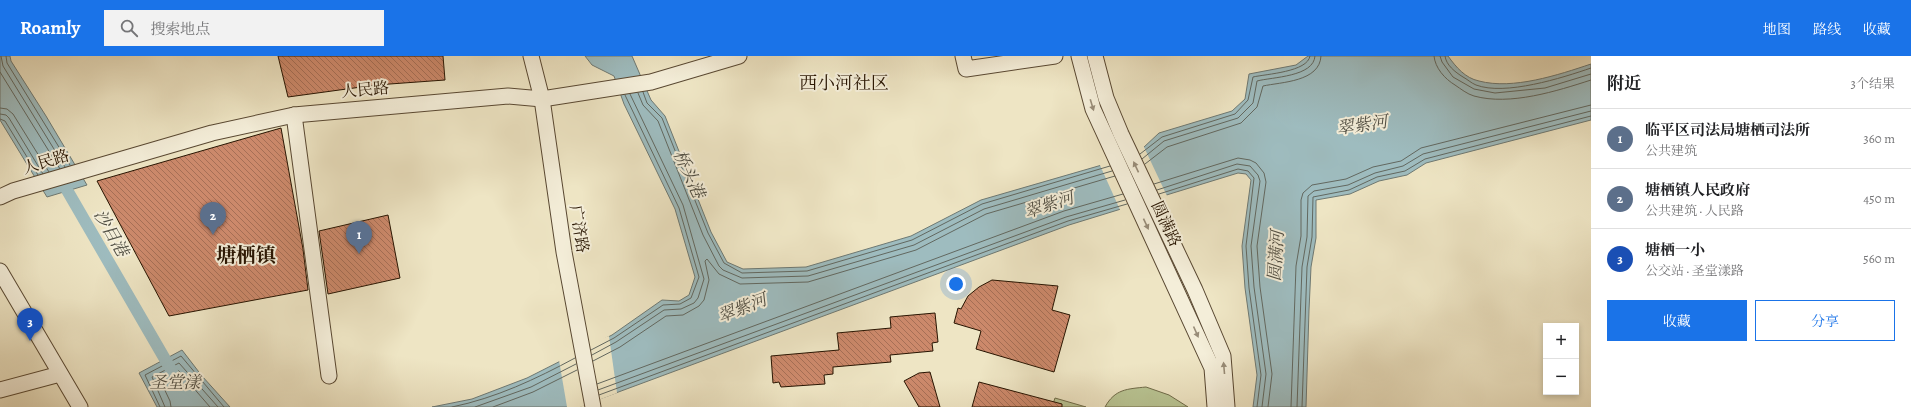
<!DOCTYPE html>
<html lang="zh">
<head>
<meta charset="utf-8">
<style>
  :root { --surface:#fff; --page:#f2f2f2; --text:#202124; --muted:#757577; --line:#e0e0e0; --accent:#1a73e8 }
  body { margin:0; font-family:Alegreya,"Noto Serif SC",serif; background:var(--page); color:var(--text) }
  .controls { position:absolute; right:12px; bottom:12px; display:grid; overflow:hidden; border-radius:0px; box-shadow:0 2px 6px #0003 }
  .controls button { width:36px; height:36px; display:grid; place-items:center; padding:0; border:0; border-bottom:1px solid var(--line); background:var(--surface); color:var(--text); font:20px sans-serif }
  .you { position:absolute; left:956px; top:228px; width:14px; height:14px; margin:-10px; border:3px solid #fff; border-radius:50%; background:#1a73e8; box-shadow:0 0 0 6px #1a73e833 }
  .badge { display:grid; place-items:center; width:26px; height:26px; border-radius:50%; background:var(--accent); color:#fff; font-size:13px; font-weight:700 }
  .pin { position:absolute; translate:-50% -33px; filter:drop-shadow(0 1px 2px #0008) }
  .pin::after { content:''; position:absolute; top:21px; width:14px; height:12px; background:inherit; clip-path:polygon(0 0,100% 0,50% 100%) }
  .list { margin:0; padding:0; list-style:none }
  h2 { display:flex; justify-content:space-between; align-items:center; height:52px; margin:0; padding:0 16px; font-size:17px }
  h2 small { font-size:13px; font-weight:400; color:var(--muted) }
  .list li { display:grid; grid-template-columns:26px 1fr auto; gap:12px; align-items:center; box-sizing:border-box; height:60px; padding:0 16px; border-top:1px solid var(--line) }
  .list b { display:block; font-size:15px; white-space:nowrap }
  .list p { margin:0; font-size:13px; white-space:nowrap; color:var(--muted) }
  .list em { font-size:13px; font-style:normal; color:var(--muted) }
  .actions { display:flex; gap:8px; padding:12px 16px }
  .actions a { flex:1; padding:9px 0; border:1px solid var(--accent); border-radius:0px; text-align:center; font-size:14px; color:var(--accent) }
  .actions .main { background:var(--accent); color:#fff }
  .icon { flex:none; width:22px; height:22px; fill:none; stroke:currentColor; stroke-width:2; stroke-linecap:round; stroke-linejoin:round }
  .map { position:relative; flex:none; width:1591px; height:351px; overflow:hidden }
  header { display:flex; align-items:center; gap:24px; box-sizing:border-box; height:56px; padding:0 20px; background:var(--accent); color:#fff }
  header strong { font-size:19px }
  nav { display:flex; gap:22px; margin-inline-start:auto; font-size:14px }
  .search { width:280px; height:36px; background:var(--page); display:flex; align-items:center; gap:10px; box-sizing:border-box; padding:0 14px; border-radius:0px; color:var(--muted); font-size:15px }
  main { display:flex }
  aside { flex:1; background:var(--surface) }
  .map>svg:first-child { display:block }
  .pitch { fill:#b9c594; stroke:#706c4a }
  .water { fill:#9ebcbf; stroke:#6e7973 }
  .pier { fill:#eee5c4 }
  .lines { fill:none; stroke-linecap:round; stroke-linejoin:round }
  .shore { stroke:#626860; stroke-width:1 }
  .canal { stroke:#9ebcbf; stroke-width:12 }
  .building { fill:url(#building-back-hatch); stroke:#271401 }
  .minor-casing { stroke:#594832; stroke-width:17 }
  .minor { stroke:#f4eed9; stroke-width:15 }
  .oneway { fill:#988c78 }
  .labels { text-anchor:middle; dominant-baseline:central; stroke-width:4; stroke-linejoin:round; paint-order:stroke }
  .street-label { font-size:16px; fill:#271401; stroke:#f4eed9 }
  .water-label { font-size:17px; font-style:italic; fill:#514f44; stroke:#f4eed9 }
  .quarter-label { font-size:18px; fill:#271401; stroke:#f4eed9 }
  .district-label { font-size:20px; font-weight:bold; fill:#271401; stroke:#f4eed9 }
</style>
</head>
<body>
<header>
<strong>Roamly</strong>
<div class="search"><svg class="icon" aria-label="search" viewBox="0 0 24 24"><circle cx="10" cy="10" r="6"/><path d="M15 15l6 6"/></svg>搜索地点</div>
<nav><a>地图</a><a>路线</a><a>收藏</a></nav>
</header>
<main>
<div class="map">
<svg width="1591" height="351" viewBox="0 0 1591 351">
  <defs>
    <pattern id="building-back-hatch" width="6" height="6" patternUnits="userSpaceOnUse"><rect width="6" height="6" fill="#cc896b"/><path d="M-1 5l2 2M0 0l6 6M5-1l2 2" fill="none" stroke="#a66f56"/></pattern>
  </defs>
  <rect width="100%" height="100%" fill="#eee5c4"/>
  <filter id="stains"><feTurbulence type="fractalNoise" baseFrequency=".005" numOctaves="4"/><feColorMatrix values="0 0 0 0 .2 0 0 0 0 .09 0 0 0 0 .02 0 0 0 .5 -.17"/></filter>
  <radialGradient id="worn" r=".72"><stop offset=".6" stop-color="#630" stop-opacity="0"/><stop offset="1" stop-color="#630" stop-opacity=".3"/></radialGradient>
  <g class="pitch">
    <path d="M 1146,331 L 1169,339 L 1188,351 L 1105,351 C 1115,333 1127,333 1146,331 Z"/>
    <polygon points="1055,342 1086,351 1052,351"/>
  </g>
  <g class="water">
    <polygon points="0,0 10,0 11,5 46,60 87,129 47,141 0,64"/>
    <path d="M 585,0 L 632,0 L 651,44 L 665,60 L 711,176 L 727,206 L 743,213 L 806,211 L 911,180 L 981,144 L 1126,102 L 1143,92 L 1159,77 L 1232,55 L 1245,43 L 1249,18 L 1296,9 L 1308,0 L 1448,0 C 1456,11 1465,22 1479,25 C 1513,34 1558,19 1591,8 L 1591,64 L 1426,107 L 1407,119 L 1379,125 L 1350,138 L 1316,144 L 1316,182 L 1311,211 L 1309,254 L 1306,351 L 1253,351 L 1257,319 L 1245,232 L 1242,190 L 1251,124 L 1246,118 L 1238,117 L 1069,169 L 578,351 L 432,351 L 472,343 L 527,322 L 612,279 L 662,244 L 679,245 L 689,239 L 695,221 L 675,153 L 624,48 L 614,20 L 592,9 Z"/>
    <polygon points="182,294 202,320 230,351 157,351 139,317"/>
  </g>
  <g class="pier">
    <polygon points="1143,89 1168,142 1121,156 1099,107 1125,100"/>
    <polygon points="609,280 617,337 580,351 567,351 559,304 595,285"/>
  </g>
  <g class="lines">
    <g class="shore">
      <polyline points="1,0 3,10 65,111"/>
      <polyline points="6,0 7,7 70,109"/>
      <path d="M 1434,0 C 1435,12 1445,23 1455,29 C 1461,33 1467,38 1474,40 C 1510,50 1557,35 1591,24"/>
      <polyline points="1440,0 1442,6 1453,21 1474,33 1495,37 1545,32 1591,18"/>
      <path d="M 1445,0 C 1446,9 1455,16 1463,21 C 1467,23 1471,27 1476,29 C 1505,40 1562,22 1591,12"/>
      <polyline points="0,16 60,113"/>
      <polyline points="643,36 647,47 662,62 708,177 724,207 742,217 807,215 912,184 982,148 1110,110"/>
      <polyline points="638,37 643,49 658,65 703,179 719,210 723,214 742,222 808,220 914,189 984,153 1112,115"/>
      <polyline points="0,52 7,53 13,58 49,116"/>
      <polyline points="0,58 6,59 9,62 43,118"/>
      <polyline points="0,63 5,65 38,119"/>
      <path d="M 1140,98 L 1162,81 L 1235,58 L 1248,44 L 1253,21 C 1266,18 1308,16 1310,0"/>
      <path d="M 1142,103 L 1164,85 L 1238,62 L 1253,47 L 1257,25 C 1272,21 1314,21 1315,0"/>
      <path d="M 1145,108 L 1167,91 L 1241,67 L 1257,51 L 1263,30 C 1281,26 1320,26 1321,0"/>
      <polyline points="1154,128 1238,102 1250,104 1256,107 1264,117 1266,126 1257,190 1260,231 1272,318 1268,351"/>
      <polyline points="1157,134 1237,108 1250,110 1258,119 1260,125 1251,190 1254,231 1266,318 1262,351"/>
      <polyline points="1159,138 1238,113 1248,115 1254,122 1246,190 1249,232 1261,319 1257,351"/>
      <polyline points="591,294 614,282 663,249 680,248 691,242 699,221 679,152 625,39"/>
      <polyline points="592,299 616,286 664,254 681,253 694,247 698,242 704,223 683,149 630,38"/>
      <polyline points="593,305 620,291 666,260 683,259 699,250 704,244 709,224 705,205 707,203 719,218 740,228 808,226 916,194 986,158 1115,120"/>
      <polyline points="597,328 1064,155 1123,138"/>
      <polyline points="598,334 1066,161 1125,144"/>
      <polyline points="599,339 1068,165 1127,148"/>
      <polyline points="160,351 145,319 181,300 224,351"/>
      <polyline points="165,351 152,321 179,307 218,351"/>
      <polyline points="171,351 170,345 160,324 178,314 210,351"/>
      <path d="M 452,351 C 496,342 536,323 575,302"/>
      <polyline points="475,351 531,331 576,308"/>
      <polyline points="493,351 533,336 577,314"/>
      <polyline points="1291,351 1296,210 1301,180 1301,144 1303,137 1312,129 1346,123 1373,111 1401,105 1421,92 1591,49"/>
      <polyline points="1297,351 1302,211 1307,181 1308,140 1314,135 1348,129 1375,117 1403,110 1423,98 1591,55"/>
      <polyline points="1302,351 1307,211 1312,181 1313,141 1349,134 1377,121 1405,115 1425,103 1591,60"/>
    </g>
    <polyline class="canal" points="60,122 173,317"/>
  </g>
  <g class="building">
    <polygon points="278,0 443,0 445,24 376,29 288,41"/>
    <polygon points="281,72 303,193 308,234 169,260 97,125"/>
    <polygon points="388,159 400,222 328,238 319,175"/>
    <polygon points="992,224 1058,230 1052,254 1070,259 1054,316 976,293 981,275 954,267 958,252 961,253 968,240 979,231"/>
    <polygon points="935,257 938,286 932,287 933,295 890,299 891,306 833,311 833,318 824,319 825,328 781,331 779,326 773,327 771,300 839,294 837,277 891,272 890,261"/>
    <polygon points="930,316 940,351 919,351 904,325 919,317"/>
    <polygon points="979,326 1062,348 1062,351 972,351"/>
  </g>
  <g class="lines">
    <g class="minor-casing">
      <g id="minor">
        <polyline points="531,0 542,43 564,196 593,351"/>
        <polyline points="963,0 966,13 1055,0"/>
        <polyline points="1079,0 1093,53 1212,312 1215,351"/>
        <polyline points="1095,0 1106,42 1121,78 1195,234 1223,300 1227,351"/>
        <polyline points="294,59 329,320"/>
        <polyline points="0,141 13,135 212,77 294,59 508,40 542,43 651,26 739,0"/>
        <polyline points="0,215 80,351"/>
        <polyline points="0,334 60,318"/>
      </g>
    </g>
    <use href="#minor" class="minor"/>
  </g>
  <defs><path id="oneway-solid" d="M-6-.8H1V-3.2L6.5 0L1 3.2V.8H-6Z"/></defs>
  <g class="oneway">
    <use href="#oneway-solid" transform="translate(1092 49) rotate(73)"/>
    <use href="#oneway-solid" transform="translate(1136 111) rotate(-115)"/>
    <use href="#oneway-solid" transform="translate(1146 168) rotate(65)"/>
    <use href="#oneway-solid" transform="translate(1196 276) rotate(66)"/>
    <use href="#oneway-solid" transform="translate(1224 312) rotate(-95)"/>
  </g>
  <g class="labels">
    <g class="street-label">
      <text transform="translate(365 34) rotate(-5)">人民路</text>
      <text transform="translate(46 106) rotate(-17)">人民路</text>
      <text transform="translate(1166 168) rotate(65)">圆满路</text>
      <text transform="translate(579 173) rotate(81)">广济路</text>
    </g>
    <g class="water-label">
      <text transform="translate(1362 69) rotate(-8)">翠紫河</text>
      <text transform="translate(689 118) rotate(65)">桥头港</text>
      <text transform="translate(1049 149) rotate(-18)">翠紫河</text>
      <text transform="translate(111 177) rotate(60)">沙目港</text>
      <text transform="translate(1276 200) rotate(-86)">圆满河</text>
      <text transform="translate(742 252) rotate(-21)">翠紫河</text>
      <text x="175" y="326">圣堂漾</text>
    </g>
    <g class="quarter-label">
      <text x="844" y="27">西小河社区</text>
    </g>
    <g class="district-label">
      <text x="246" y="199">塘栖镇</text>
    </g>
  </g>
  <rect width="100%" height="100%" filter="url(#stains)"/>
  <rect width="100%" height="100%" fill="url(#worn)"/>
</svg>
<div class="controls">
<button>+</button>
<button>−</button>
</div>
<div class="you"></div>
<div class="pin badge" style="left:359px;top:198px;background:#5c6f8a">1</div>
<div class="pin badge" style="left:213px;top:179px;background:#5c6f8a">2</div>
<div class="pin badge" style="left:30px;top:285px;background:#1a4fb4">3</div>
</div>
<aside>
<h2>附近<small>3个结果</small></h2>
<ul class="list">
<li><span class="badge" style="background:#5c6f8a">1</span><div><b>临平区司法局塘栖司法所</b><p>公共建筑</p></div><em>360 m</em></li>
<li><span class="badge" style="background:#5c6f8a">2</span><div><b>塘栖镇人民政府</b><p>公共建筑 · 人民路</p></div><em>450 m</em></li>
<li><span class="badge" style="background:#1a4fb4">3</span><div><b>塘栖一小</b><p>公交站 · 圣堂漾路</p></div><em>560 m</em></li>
</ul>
<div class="actions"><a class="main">收藏</a><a>分享</a></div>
</aside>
</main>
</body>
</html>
